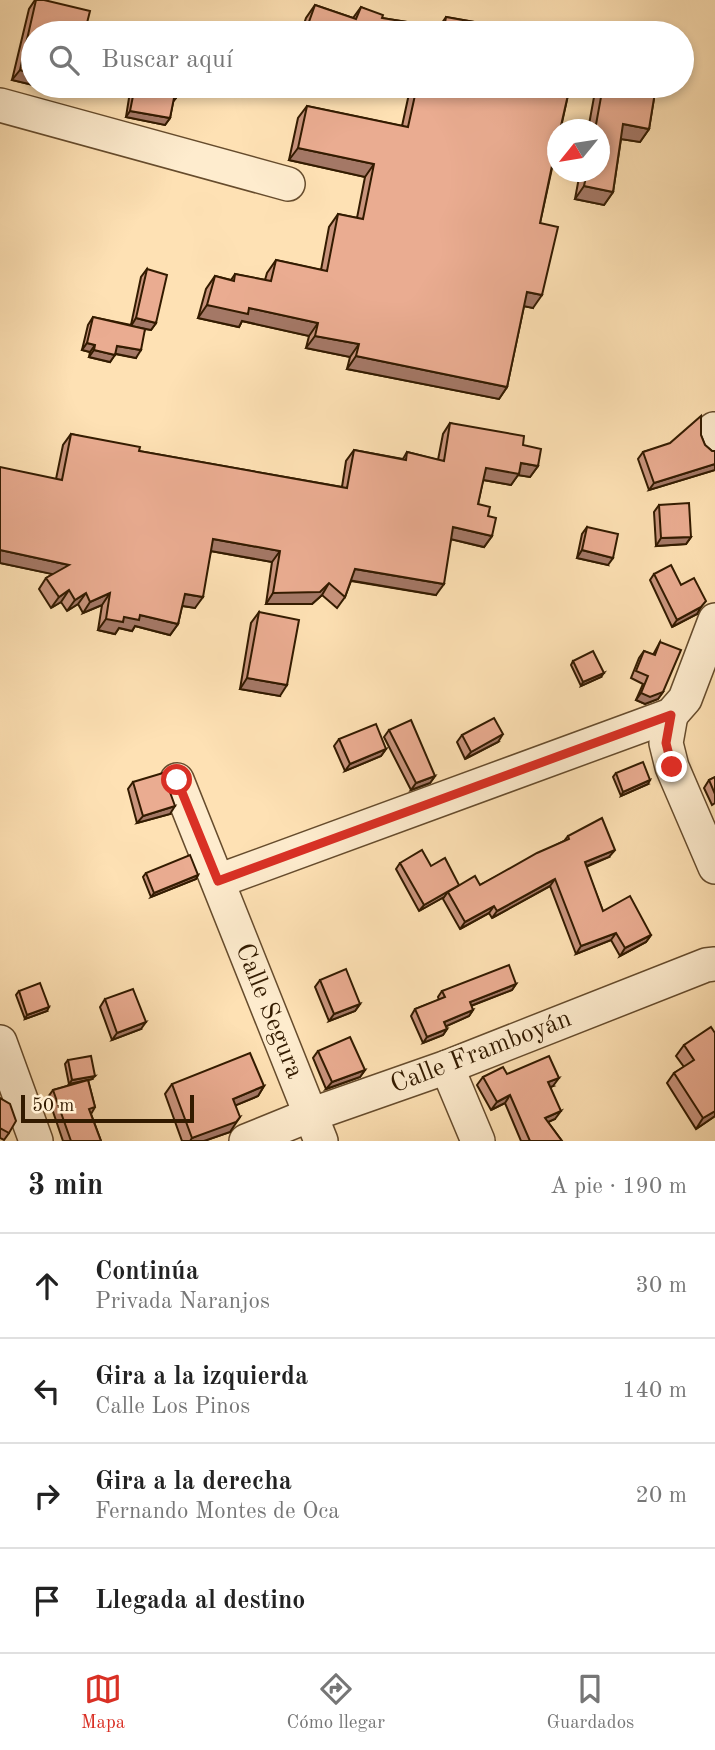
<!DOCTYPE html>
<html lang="es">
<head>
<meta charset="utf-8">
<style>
  :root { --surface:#fff; --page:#f2f2f2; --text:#222; --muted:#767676; --line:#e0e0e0; --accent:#d93025 }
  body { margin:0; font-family:"Old Standard TT",serif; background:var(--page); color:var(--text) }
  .compass { position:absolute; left:547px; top:119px; width:63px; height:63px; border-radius:50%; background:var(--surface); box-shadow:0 4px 10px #0003; rotate:240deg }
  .scale { position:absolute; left:21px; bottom:18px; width:173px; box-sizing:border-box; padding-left:7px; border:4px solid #331b00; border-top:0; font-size:19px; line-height:24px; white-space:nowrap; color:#331b00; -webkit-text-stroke:5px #feecce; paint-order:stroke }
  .stop { position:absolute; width:21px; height:21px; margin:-16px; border:5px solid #d93025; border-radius:50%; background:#fff }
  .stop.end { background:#d93025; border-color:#fff; box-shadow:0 2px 7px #0008 }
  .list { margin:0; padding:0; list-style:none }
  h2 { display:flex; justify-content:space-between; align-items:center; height:91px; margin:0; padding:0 28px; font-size:30px }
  h2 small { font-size:23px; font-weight:400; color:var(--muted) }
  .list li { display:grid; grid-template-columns:46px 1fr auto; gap:21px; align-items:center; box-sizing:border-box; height:105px; padding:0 28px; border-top:2px solid var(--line) }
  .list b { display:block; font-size:26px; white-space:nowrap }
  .list p { margin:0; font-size:23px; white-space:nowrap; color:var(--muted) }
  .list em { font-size:23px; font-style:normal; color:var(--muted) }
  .icon { flex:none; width:38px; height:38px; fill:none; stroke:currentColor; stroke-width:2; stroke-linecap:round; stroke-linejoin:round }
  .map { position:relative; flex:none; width:715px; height:1141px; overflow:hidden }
  .search { position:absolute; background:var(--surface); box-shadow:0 4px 10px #0003; left:21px; right:21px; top:21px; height:77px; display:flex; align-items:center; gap:18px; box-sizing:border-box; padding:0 24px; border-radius:38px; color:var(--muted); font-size:26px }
  .sheet { height:511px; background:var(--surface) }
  nav { display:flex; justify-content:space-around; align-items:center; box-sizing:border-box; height:98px; border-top:2px solid var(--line); background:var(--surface); font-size:19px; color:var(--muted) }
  nav a { display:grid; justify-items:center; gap:4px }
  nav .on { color:var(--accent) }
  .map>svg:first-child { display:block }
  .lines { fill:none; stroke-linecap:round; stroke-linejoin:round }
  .minor-casing { stroke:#664c2d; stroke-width:36 }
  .minor { stroke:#feecce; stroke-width:33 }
  .wall { fill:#c9947d; stroke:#331b00; stroke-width:2 }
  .shaded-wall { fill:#a47866; stroke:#331b00; stroke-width:2 }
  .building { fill:#eaac91; stroke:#331b00; stroke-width:2 }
  .route { stroke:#d93025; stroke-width:9 }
  .labels { text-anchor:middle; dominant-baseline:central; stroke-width:6; stroke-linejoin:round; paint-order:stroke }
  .street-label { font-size:26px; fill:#331b00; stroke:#feecce }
</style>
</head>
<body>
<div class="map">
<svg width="715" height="1141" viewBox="0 0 715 1141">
  <rect width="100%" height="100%" fill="#fee1b4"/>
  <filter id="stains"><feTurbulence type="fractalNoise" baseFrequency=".00286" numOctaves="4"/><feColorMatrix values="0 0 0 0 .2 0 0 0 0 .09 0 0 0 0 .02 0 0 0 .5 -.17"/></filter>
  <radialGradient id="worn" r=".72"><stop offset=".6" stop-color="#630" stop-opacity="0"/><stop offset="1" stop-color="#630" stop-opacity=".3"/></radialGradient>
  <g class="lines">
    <g class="minor-casing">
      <g id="minor">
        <polyline points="0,105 288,184"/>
        <polyline points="714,429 715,440"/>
        <polyline points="671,715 666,743 672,767 715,867"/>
        <polyline points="177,780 321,1141"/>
        <polyline points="218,881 671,715 685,699 715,620"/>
        <polyline points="0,1042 36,1141"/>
        <polyline points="447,1067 478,1141"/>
        <polyline points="246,1141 310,1115 447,1067 706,965 715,964"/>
      </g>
    </g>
    <use href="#minor" class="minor"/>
  </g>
  <g class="wall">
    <polygon points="35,0 44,0 33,33 33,85 12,80 29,9"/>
    <polygon points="315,5 353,18 361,7 382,18 439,27 446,17 536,33 301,33 306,18"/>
    <polygon points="142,86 180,86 177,93 176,98 173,102 170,118 165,125 126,117 129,98 134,91 141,93"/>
    <polygon points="389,86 570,86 540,223 533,308 524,306 507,387 499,399 347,369 350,357 306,348 309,336 242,321 239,327 198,318 206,289 215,276 231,280 235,274 265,280 267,273 276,260 321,270 329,227 338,214 357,218 365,177 289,160 298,118 307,106 402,126 410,89"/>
    <polygon points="596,86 656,86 649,129 640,142 621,139 613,192 604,205 575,199 580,172 599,172 599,130 588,130"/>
    <polygon points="147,269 156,323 151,330 145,329 136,358 115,354 110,362 89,357 90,352 82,350 88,325 93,317 131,325 141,277"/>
    <polygon points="450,423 523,445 538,466 530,477 518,475 511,485 483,480 478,504 488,516 492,536 484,547 451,539 436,595 351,581 345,597 337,608 322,595 312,604 266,604 272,562 211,551 195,608 182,606 178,624 170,635 135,626 132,631 119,628 115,634 98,630 102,605 83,613 78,604 67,611 61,602 51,608 39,589 46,578 53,574 0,563 56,479 63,445 71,434 139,451 342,487 346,461 354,450 403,459 407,452 438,460 443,434"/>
    <polygon points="701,435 705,445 712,451 715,451 715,470 649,490 638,459 643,452"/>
    <polygon points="659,505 691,537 686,544 656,546 654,512"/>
    <polygon points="587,527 608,565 577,558 582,534"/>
    <polygon points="654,574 697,614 672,627 650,580"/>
    <polygon points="259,612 280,696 240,689 251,623"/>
    <polygon points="660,642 663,692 658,699 645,704 636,700 643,684 631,678 639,658 644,651 653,655"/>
    <polygon points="573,661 601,677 581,686 571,665"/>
    <polygon points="389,730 435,776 430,783 411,790 384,737"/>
    <polygon points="462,735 498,742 465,759 457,742"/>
    <polygon points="339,739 386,749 381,756 345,771 334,746"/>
    <polygon points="616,773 648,784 621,796 613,777"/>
    <polygon points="715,777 715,803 712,805 704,788 709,780"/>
    <polygon points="133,782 170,814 137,823 128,789"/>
    <polygon points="568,836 609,857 586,867 603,911 651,935 646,942 620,956 611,940 576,954 550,886 492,918 489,913 460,929 443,899 444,897 419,911 396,869 400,863 431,866 459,885 480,885 564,841"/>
    <polygon points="146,873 198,875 196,879 151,897 143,877"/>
    <polygon points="320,980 360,1004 355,1011 329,1021 315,987"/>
    <polygon points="516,984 512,990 471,1006 473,1010 469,1016 446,1026 447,1029 443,1035 423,1043 411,1016 415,1009 439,1000 438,997 442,991"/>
    <polygon points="19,991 47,1011 25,1019 16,995"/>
    <polygon points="105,999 141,1029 112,1040 100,1007"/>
    <polygon points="715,1033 715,1116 696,1129 667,1083 674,1073 684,1067 676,1056 684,1045"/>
    <polygon points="318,1051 365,1070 360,1077 326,1089 313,1058"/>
    <polygon points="68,1060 92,1079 88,1080 95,1107 91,1114 101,1141 63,1141 48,1097 53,1090 85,1081 69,1084 65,1064"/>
    <polygon points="507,1074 553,1086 550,1087 555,1119 548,1122 562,1141 521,1141 505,1103 491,1110 477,1085 483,1077"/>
    <polygon points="172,1084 264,1086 258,1096 236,1105 230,1132 204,1141 182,1141 165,1094"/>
    <polygon points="0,1098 9,1133 4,1140 0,1138"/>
  </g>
  <g class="shaded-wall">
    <polygon points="77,29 85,31 83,33 74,33"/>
    <polygon points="20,70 33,73 33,85 12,80"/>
    <polygon points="37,86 62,86 58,91"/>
    <polygon points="389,86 413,86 410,89"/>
    <polygon points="130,111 170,118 165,125 126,117"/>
    <polygon points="623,124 649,129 640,142 614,138"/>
    <polygon points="298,148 374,164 365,177 289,160"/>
    <polygon points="584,186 613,192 604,205 575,199"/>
    <polygon points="527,292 542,295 533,308 518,305"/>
    <polygon points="207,305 249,308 318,323 309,336 242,321 239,327 198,318"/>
    <polygon points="136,318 156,323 151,330 131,326"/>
    <polygon points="315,336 359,344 350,357 306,348"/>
    <polygon points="87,343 95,345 90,352 82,350"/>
    <polygon points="117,346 141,350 136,358 112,353"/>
    <polygon points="94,350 115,355 110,362 89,357"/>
    <polygon points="356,356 507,387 499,399 347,369"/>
    <polygon points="521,463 538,466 530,477 518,475 511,485 478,479 486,468"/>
    <polygon points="715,464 715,470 649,490 654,483"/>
    <polygon points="453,527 492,536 484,547 446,538"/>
    <polygon points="691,537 686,544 656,546 661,538"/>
    <polygon points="213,539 280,551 272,562 205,550"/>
    <polygon points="0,550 69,565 61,576 0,563"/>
    <polygon points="582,550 613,558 608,565 577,558"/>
    <polygon points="355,569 444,584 436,595 348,580"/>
    <polygon points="329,583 322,595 312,604 266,604 273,593"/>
    <polygon points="69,590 61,602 51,608 59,597"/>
    <polygon points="86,593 78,604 67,611 75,600"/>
    <polygon points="110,593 102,605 83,613 90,602"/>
    <polygon points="185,594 203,597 195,608 177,605"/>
    <polygon points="701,607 697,614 672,627 677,620"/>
    <polygon points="140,615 178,624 170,635 135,626 132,631 119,628 115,634 98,630 106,619"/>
    <polygon points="604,673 601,677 581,686 583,682"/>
    <polygon points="247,678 287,685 280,696 240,689"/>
    <polygon points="663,692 658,699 645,704 636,700 641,693"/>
    <polygon points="503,734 498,742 465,759 471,752"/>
    <polygon points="386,749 381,756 345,771 350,764"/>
    <polygon points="435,776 430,783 411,790 416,783"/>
    <polygon points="650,780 648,784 621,796 623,792"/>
    <polygon points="175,806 170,814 137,823 143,816"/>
    <polygon points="615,850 609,857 579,869 585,862"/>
    <polygon points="198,875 196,879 151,897 154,893"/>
    <polygon points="555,879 550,886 492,918 497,911"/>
    <polygon points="459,885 448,892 444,897 419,911 424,905"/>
    <polygon points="494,906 489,913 460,929 465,922"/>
    <polygon points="616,933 611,940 576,954 581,946"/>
    <polygon points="651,935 646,942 620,956 625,948"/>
    <polygon points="516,984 512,990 465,1008 470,1002"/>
    <polygon points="360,1004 355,1011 329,1021 334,1014"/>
    <polygon points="49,1007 47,1011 25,1019 27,1015"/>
    <polygon points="473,1010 469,1016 440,1029 444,1022"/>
    <polygon points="146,1022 141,1029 112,1040 117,1033"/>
    <polygon points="447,1029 443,1035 423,1043 427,1037"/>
    <polygon points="365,1070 360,1077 326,1089 332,1082"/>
    <polygon points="95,1076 92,1079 69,1084 72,1080"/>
    <polygon points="559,1078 553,1086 542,1091 548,1082"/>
    <polygon points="264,1086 258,1096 227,1109 233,1099"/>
    <polygon points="510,1095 505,1103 491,1110 497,1102"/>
    <polygon points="561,1111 555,1119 539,1126 545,1118"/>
    <polygon points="715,1111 715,1116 696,1129 703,1118"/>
    <polygon points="240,1117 230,1132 204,1141 190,1141 192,1138"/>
  </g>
  <g class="building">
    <polygon points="36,0 44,0 90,11 85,31 77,29 76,33 33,33 33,73 20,70"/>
    <polygon points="315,5 356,19 361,7 383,15 382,18 444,28 446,17 536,33 305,33"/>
    <polygon points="146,86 180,86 180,89 177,88 176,98 174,98 170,118 130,111 134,91 144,93"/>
    <polygon points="417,86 570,86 560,130 557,130 557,142 540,223 558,227 542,295 527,292 507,387 356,356 359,344 315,336 318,323 249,308 248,314 207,305 215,276 234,281 235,274 271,281 276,260 327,271 338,214 363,219 374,164 298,148 307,106 408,127"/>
    <polygon points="603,86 656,86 649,129 623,124 613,192 584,186 587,172 599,172 599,130 595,130"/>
    <polygon points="147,269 167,275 156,323 136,318"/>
    <polygon points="93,317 145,329 141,350 117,346 115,355 94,350 95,345 87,343"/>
    <polygon points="701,416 701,435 705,445 712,451 715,451 715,464 654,483 643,452 670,443"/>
    <polygon points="450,423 524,436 523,445 541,449 538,466 521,463 519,474 486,468 478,504 490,507 488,516 496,518 492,536 453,527 444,584 355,569 345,597 329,583 320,592 273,593 280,551 213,539 203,597 185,594 178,624 140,615 139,620 124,617 123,622 106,619 110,593 90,602 86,593 75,600 69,590 59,597 46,578 69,565 0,550 0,467 62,480 71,434 140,447 139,451 347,488 354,450 406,460 407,452 444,461"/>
    <polygon points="689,503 691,537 661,538 659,505"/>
    <polygon points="587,527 618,534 613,558 582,550"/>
    <polygon points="671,565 681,585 694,578 706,601 701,607 677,620 654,574"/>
    <polygon points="259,612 299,620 287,685 247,678"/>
    <polygon points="660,642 681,650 663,692 650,697 641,693 648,676 636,671 644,651 655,655"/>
    <polygon points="593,651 604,673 583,682 573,661"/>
    <polygon points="494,718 503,734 471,752 462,735"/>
    <polygon points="411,720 435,776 416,783 389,730"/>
    <polygon points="376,724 386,749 350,764 339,739"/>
    <polygon points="643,762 650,780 623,792 616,773"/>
    <polygon points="163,773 175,806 143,816 133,782"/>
    <polygon points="715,777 715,794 709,780"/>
    <polygon points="602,818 615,850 585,862 603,911 630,896 651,935 625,948 616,933 581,946 555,879 497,911 494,906 465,922 448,892 475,876 480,885 537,853 569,839 568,836"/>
    <polygon points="422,850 431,866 445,858 459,885 424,905 400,863"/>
    <polygon points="190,855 198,875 154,893 146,873"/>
    <polygon points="509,965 516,984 470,1002 473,1010 444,1022 447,1029 427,1037 415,1009 445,997 442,991"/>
    <polygon points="346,969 360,1004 334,1014 320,980"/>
    <polygon points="40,983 49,1007 27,1015 19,991"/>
    <polygon points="133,989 146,1022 117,1033 105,999"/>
    <polygon points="711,1027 715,1033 715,1111 703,1118 674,1073 694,1060 684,1045"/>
    <polygon points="350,1037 365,1070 332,1082 318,1051"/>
    <polygon points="250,1053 264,1086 233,1099 240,1117 236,1122 192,1138 172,1084"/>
    <polygon points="91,1056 95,1076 72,1080 68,1060"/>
    <polygon points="549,1056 559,1078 548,1082 561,1111 545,1118 562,1141 530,1141 510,1095 497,1102 483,1077 503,1067 507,1074"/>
    <polygon points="88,1080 95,1107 89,1109 101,1141 71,1141 53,1090"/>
    <polygon points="0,1098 10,1104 16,1121 9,1133 0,1128"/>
  </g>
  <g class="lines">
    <polyline class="route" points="177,780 218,881 671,715 666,743 672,767"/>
  </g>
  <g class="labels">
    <g class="street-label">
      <text transform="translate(269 1011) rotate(68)">Calle Segura</text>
      <text transform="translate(481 1052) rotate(-21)">Calle Framboyán</text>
    </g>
  </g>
  <rect width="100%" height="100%" filter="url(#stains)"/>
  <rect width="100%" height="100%" fill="url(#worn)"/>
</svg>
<svg class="compass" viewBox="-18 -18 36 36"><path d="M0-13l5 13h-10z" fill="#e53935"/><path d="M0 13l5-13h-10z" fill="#767676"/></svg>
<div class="scale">50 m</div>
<div class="stop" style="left:177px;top:780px"></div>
<div class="stop end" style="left:672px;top:767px"></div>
<div class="search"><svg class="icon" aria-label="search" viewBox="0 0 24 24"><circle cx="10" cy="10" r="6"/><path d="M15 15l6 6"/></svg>Buscar aquí</div>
</div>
<section class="sheet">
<h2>3 min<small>A pie · 190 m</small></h2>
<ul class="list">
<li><svg class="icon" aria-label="ahead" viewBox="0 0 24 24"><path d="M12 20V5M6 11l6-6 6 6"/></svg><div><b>Continúa</b><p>Privada Naranjos</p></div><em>30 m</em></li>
<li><svg class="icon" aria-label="left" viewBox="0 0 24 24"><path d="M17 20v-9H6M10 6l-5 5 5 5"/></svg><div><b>Gira a la izquierda</b><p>Calle Los Pinos</p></div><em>140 m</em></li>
<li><svg class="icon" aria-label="right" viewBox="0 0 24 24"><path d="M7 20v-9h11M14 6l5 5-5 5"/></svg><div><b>Gira a la derecha</b><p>Fernando Montes de Oca</p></div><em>20 m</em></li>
<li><svg class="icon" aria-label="arrive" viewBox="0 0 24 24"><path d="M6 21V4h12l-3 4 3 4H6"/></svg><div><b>Llegada al destino</b></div></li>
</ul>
</section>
<nav>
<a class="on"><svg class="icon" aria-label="map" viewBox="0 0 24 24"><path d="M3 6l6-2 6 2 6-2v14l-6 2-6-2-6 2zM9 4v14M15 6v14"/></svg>Mapa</a>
<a><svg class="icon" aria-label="directions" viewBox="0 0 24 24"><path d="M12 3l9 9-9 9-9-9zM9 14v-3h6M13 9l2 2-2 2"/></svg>Cómo llegar</a>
<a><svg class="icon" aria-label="saved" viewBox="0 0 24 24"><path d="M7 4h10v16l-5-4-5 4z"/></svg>Guardados</a>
</nav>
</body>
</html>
